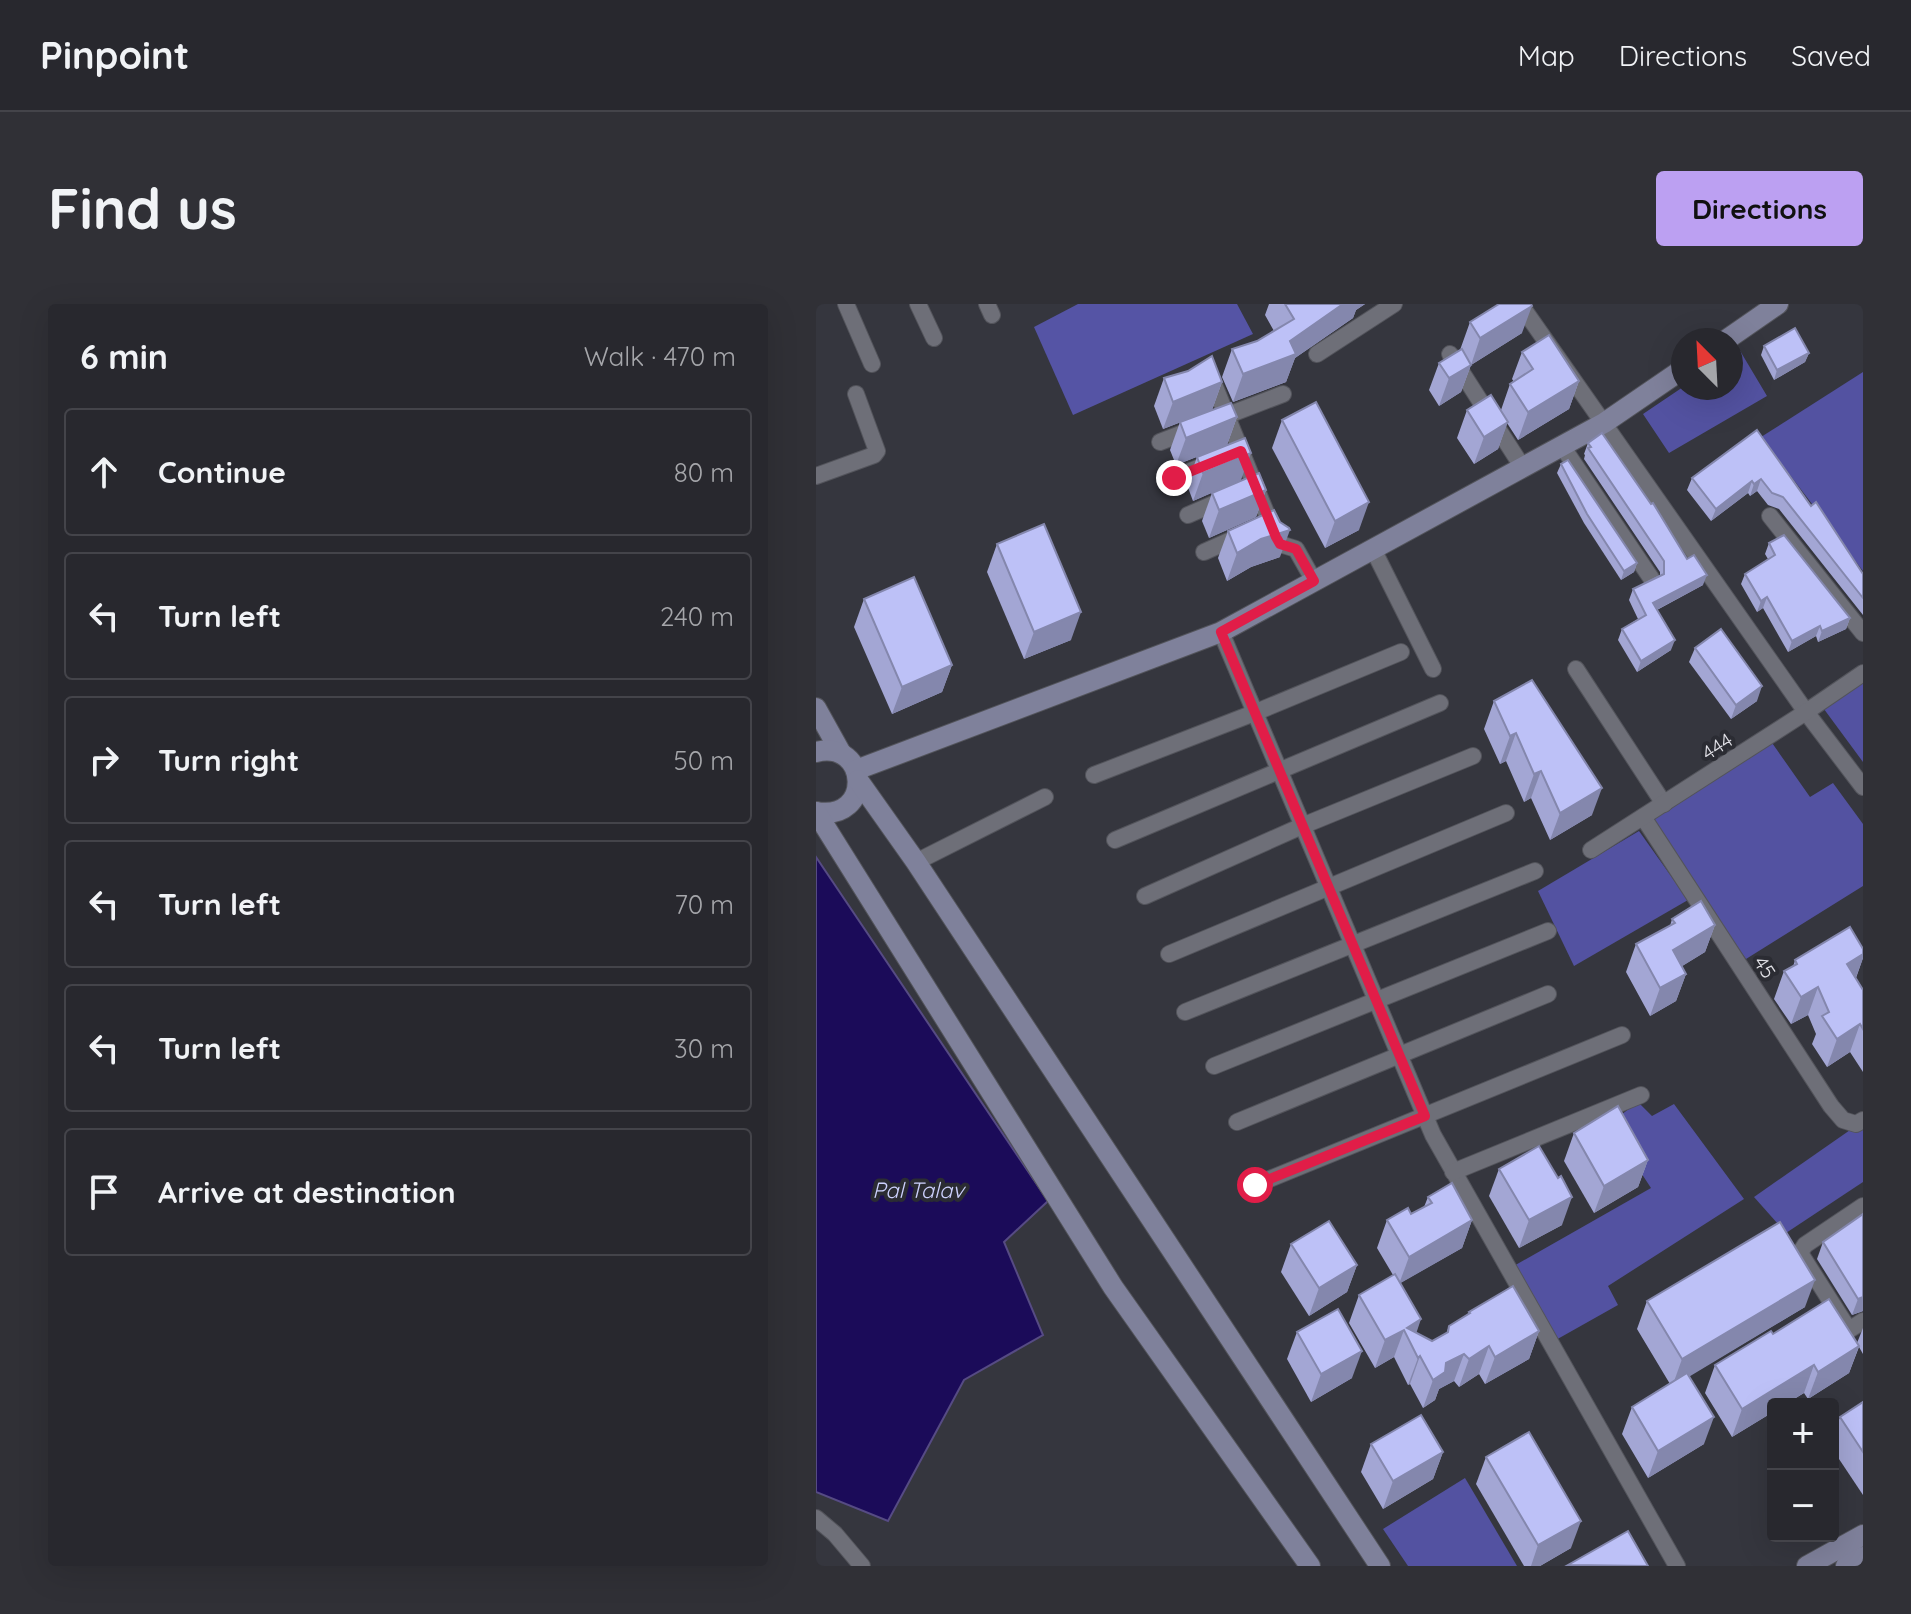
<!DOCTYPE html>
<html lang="en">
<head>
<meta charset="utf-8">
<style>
  :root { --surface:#28282e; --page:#303036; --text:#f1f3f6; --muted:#a5a6aa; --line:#44444a; --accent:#bca0f2 }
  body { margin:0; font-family:Quicksand,sans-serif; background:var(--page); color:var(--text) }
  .controls { position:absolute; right:24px; bottom:24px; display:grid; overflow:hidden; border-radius:8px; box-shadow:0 8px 32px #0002 }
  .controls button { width:72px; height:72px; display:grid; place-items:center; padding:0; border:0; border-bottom:2px solid var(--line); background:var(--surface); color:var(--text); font:40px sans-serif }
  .compass { position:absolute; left:855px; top:24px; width:72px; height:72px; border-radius:50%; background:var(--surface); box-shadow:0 8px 32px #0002; rotate:336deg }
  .stop { position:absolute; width:24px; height:24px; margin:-18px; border:6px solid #e11d48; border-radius:50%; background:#fff }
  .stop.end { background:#e11d48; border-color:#fff; box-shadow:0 2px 8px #0008 }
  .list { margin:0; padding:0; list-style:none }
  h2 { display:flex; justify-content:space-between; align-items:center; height:104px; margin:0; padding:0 32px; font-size:34px }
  h2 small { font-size:26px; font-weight:400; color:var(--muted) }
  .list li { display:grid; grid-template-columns:52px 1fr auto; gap:24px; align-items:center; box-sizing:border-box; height:128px; margin:0 16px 16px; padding:0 16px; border:2px solid var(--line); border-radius:8px }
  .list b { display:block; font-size:30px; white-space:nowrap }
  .list em { font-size:26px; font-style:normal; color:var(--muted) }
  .icon { flex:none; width:44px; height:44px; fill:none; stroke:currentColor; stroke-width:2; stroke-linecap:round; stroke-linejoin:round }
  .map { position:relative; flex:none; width:1047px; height:1262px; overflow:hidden; border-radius:8px }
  header { display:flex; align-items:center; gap:48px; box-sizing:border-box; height:112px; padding:0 40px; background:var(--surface); border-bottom:2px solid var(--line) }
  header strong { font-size:38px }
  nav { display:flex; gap:44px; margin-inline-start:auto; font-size:28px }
  .intro { display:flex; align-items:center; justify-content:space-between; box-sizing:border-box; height:192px; padding:0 48px }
  h1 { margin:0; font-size:56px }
  .button { padding:20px 36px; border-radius:8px; background:var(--accent); color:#111; font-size:28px; font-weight:700 }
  main { display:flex; gap:48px; padding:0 48px }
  aside { flex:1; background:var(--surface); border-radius:8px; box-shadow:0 8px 32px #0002 }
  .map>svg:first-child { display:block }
  .green { fill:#5352a1 }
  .forest { fill:#5554a5 }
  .water { fill:#1b0b59; stroke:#564b84; stroke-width:2 }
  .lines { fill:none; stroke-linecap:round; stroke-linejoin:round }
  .street-casing { stroke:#53545b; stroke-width:18 }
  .secondary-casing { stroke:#53545b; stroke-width:22 }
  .street { stroke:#6e6f78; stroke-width:16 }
  .secondary { stroke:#7f819b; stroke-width:20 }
  .wall { fill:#a3a6d4 }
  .shaded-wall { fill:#8487ad }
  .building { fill:#bdc1f7; stroke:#8487ad; stroke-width:2 }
  .route { stroke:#e11d48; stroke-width:10 }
  .labels { text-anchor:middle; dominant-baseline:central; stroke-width:8; stroke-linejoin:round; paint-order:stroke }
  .street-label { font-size:20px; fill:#e1e1e7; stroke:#2b2c33 }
  .water-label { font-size:22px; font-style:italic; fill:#ccd0fd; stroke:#2b2c33 }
</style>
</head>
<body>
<header>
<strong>Pinpoint</strong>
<nav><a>Map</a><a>Directions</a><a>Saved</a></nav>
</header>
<div class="intro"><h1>Find us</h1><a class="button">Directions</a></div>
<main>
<aside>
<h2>6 min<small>Walk · 470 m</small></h2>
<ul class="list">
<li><svg class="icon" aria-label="ahead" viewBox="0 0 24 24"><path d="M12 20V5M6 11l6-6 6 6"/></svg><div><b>Continue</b></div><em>80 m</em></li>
<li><svg class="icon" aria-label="left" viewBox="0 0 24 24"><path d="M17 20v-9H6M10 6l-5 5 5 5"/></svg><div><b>Turn left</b></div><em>240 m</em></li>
<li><svg class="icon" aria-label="right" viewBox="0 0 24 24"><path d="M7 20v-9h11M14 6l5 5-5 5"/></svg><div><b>Turn right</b></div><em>50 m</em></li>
<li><svg class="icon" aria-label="left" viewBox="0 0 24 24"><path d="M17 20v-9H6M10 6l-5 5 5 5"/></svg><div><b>Turn left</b></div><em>70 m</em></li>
<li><svg class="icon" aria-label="left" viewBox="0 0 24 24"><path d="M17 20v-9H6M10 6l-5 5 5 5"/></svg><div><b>Turn left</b></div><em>30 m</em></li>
<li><svg class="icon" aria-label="arrive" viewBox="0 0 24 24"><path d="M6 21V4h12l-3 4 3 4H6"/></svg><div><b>Arrive at destination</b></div></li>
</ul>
</aside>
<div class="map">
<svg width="1047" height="1262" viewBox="0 0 1047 1262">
  <rect width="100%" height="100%" fill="#35363e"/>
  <g class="green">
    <polygon points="923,45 951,92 853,149 827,110 867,83 915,84 915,50"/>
    <polygon points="1047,68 1047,267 945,133"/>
    <polygon points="1047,371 1047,458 1005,401"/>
    <polygon points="954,436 994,493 1017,479 1047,520 1047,582 930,655 831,515"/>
    <polygon points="823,527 872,596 758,662 722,587"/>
    <polygon points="822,798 836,812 858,800 928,895 792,982 802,1001 738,1037 696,963 835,884 793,820"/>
    <polygon points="1047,817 1047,878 970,929 938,893"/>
    <polygon points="649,1174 701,1262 592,1262 567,1225"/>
  </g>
  <polygon class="forest" points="262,0 421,0 437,30 257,111 218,23"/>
  <polygon class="water" points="0,553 232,897 188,938 227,1031 148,1076 72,1217 0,1188"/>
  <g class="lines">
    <g class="street-casing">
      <g id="street">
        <polyline points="30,0 56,60"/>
        <polyline points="102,0 118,34"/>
        <polyline points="171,0 176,11"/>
        <polyline points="704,0 990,408 1047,483"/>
        <polyline points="501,50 578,0"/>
        <polyline points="634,50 707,164"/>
        <polyline points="397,78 460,233 464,240 480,245 498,277"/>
        <polyline points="402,115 467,90"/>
        <polyline points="344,138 380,124"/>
        <polyline points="746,142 835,274"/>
        <polyline points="0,172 58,151 61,147 40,90"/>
        <polyline points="358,174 394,159"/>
        <polyline points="372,211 411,194"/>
        <polyline points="954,212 1047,329"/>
        <polyline points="557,245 617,365"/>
        <polyline points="388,248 426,231"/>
        <polyline points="405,328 617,831 861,1262"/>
        <polyline points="760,365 848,500"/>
        <polyline points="278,471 438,409 585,348"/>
        <polyline points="827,513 1015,802 1027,816 1040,820 1047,816"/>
        <polyline points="299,536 624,399"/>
        <polyline points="775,546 990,408 1047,369"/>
        <polyline points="100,558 229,493"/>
        <polyline points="329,592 486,522 657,452"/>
        <polyline points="353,650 690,509"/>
        <polyline points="369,708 719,567"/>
        <polyline points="398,762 732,627"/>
        <polyline points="421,818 732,690"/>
        <polyline points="637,868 825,791"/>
        <polyline points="439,881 806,731"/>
        <polyline points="1047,902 989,941 984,949 1033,1026 1047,1017"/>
        <polyline points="0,1214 19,1230 46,1262"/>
      </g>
    </g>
    <g class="secondary-casing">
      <g id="secondary">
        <polyline points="910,36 962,0"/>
        <polyline points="0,404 25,449"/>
        <path d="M 0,448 C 53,435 58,518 0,508"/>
        <polyline points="40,466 405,328 788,119 867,65"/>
        <polyline points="42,476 100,558 564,1262"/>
        <polyline points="0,508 297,983 494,1262"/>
        <polyline points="991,1262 1047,1231"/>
        <polyline points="1030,1262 1047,1253"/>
      </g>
    </g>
    <use href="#street" class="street"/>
    <use href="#secondary" class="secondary"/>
  </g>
  <g class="wall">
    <polygon points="453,0 549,0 540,6 537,14 479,54 470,78 417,98 406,73 416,45 441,37 458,27 449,11"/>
    <polygon points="654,18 706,29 655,61 645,88 623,102 613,86 623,59 644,46"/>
    <polygon points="948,42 993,49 989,58 958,76 945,51"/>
    <polygon points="706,48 763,77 753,105 702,136 691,119 682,145 658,160 641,134 651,106 685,106 694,80 698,78 696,75"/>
    <polygon points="348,74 406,78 396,106 347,125 338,102"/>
    <polygon points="421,113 411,141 360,161 354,146 364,118"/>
    <polygon points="466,116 543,226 509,244 456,144"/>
    <polygon points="941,126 995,202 1047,270 1047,311 963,205 952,201 941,187 934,192 932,189 895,217 871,186 876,174"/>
    <polygon points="772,139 887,281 841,306 855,346 821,368 802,336 806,325 822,315 813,296 817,285 844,271 844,268 768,155 769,151 768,150"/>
    <polygon points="381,153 425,176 377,197 371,181"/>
    <polygon points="745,160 821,259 818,268 805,276 768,219 741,169"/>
    <polygon points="450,186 440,213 393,234 386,217 396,189"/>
    <polygon points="412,227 464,253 435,263 411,277 402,254"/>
    <polygon points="953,239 1034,314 1030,325 1002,338 1000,332 972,348 947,304 941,308 925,280 929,270 952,255 949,250"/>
    <polygon points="181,240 255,336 208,355 171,268"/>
    <polygon points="48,295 136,361 126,388 76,410 38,323"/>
    <polygon points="879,344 941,397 915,415 873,358"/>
    <polygon points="678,397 776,511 734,536 715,494 708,498 690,457 684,460 668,425"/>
    <polygon points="856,615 899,621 889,648 866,662 870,670 860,697 834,712 810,668 820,640 854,622"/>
    <polygon points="1047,645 1047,654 1040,674 1047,686 1047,768 1034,748 1011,763 996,740 1000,730 992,711 975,720 958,695 968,667 977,663 979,656"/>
    <polygon points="758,829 832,856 822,883 778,909 748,857"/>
    <polygon points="683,865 746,921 703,944 673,892"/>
    <polygon points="612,893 656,916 646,944 584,979 600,1029 616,1037 630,1030 633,1022 651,1011 653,1008 723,1027 713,1055 669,1080 663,1070 643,1083 638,1077 623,1085 619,1096 607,1104 594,1080 592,1081 578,1053 559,1064 533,1019 543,991 577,971 561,944 571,916 595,910 608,903"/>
    <polygon points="1047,910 1047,1007 1036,1011 1001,955 1007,938"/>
    <polygon points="475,940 541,961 531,988 493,1012 465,968"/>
    <polygon points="831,997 989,1003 873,1072 888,1140 832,1174 806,1130 816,1103 854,1080 821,1025"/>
    <polygon points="1047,1024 1047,1050 1043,1043 1033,1069 992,1095 988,1089 916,1133 889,1089 899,1061 957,1030 1041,1039"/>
    <polygon points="481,1028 536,1074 495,1098 471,1055"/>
    <polygon points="1047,1098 1047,1191 1017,1146 1017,1131 1024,1113"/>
    <polygon points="555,1140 627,1148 617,1175 567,1205 545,1168"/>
    <polygon points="670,1153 755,1244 724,1262 708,1262 660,1180"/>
  </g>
  <g class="shaded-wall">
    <polygon points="527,0 549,0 540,6 537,14 479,54 470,78 417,98 427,70"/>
    <polygon points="716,2 706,29 655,61 645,88 623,102 633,74 655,61 664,34"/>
    <polygon points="993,49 989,58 958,76 961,66"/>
    <polygon points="763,77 753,105 702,136 712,108"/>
    <polygon points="406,78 396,106 347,125 357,98"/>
    <polygon points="421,113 411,141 360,161 370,134"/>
    <polygon points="692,118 682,145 658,160 668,133"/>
    <polygon points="435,149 425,176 377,197 387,169"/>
    <polygon points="945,175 941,187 934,192 938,180"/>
    <polygon points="936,177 932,189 895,217 900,205"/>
    <polygon points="450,186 440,213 393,234 403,206"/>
    <polygon points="553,198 543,226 509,244 519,217"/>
    <polygon points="474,226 464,253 435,263 411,277 421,249 445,235"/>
    <polygon points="821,259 818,268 805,276 808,267"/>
    <polygon points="891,271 887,281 833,310 837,299"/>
    <polygon points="951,293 947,304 941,308 945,297"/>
    <polygon points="265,308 255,336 208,355 218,328"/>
    <polygon points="1034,314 1030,325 1002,338 1006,327"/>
    <polygon points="1004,322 1000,332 972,348 976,337"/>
    <polygon points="859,336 855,346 821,368 825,357"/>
    <polygon points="136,361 126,388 76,410 86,383"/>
    <polygon points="946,382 941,397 915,415 920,401"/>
    <polygon points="700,429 690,457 684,460 694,432"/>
    <polygon points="725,467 715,494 708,498 718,470"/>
    <polygon points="786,484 776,511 734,536 744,509"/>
    <polygon points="899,621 889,648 847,674 857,646"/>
    <polygon points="1047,650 1047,654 1039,676 1031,660"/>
    <polygon points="870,670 860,697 834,712 844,684"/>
    <polygon points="1002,683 992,711 975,720 985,693"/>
    <polygon points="1044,720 1034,748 1011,763 1021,735"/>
    <polygon points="832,856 822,883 778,909 788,882"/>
    <polygon points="756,893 746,921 703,944 713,916"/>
    <polygon points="656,916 646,944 583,980 593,953"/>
    <polygon points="541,961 531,988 493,1012 503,984"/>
    <polygon points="999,976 989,1003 856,1083 866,1055"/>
    <polygon points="1047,993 1047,1007 1036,1011 1042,995"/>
    <polygon points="605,1015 596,1042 591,1024"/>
    <polygon points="588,1026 578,1053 559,1064 569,1036"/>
    <polygon points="723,1027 713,1055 669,1080 679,1053"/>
    <polygon points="673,1042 663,1070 643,1083 653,1055"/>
    <polygon points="1043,1042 1033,1069 992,1095 1002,1068"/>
    <polygon points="546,1047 536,1074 495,1098 505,1070"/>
    <polygon points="648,1050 638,1077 623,1085 619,1096 607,1104 617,1076 630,1059"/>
    <polygon points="604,1052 594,1080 592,1081 602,1054"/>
    <polygon points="998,1061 988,1089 969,1100 957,1100 957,1108 916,1133 926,1105"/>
    <polygon points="898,1113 888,1140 832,1174 842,1147"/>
    <polygon points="627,1148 617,1175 567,1205 577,1177"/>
    <polygon points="765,1217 755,1244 724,1262 715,1262 722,1241"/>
  </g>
  <g class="building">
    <polygon points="469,0 527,0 474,37 480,50 427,70 416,45 441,37 478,15"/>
    <polygon points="683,0 715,0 716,2 664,34 654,18"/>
    <polygon points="979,24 993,49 961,66 948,42"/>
    <polygon points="733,31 763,77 712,108 694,80 717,65 706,48"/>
    <polygon points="646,45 655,61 633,74 623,59"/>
    <polygon points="396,52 406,78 357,98 348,74 372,67"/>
    <polygon points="675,91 692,118 668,133 651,106"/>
    <polygon points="500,98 553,198 519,217 466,116"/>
    <polygon points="415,99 421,113 370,134 364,118"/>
    <polygon points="941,126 995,202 1000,198 1047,270 1047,294 967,193 956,189 945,175 938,180 936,177 900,205 876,174"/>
    <polygon points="786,129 835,200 837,199 871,255 878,251 891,271 837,299 859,336 825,357 806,325 830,311 817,285 848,270 848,257 772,144 775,143 772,139"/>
    <polygon points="429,134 435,149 387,169 381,153"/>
    <polygon points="752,156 821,259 808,267 771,210 745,160"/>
    <polygon points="443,169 450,186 403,206 396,189"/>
    <polygon points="458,206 464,218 473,224 474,226 445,235 421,249 412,227"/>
    <polygon points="228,220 265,308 218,328 181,240"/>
    <polygon points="968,231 1034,314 1006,327 1004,322 976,337 951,293 945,297 929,270 959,251 953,239"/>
    <polygon points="98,273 136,361 86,383 48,295"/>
    <polygon points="905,325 946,382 920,401 879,344"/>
    <polygon points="716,376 786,484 744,509 725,467 718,470 700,429 694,432 678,397"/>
    <polygon points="885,597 899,621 857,646 870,670 844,684 820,640 859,619 856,615"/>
    <polygon points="1034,623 1047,645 1047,650 1031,660 1047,686 1047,725 1044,720 1021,735 1006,712 1013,708 1002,683 985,693 968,667 981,660 979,656"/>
    <polygon points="802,802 832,856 788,882 758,829"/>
    <polygon points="723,842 742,874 745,872 756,893 713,916 683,865"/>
    <polygon points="636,879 656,916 593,953 571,916 592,904 595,910 616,899 612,893"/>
    <polygon points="1047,910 1047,993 1042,995 1007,938"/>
    <polygon points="513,917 541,961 503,984 475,940"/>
    <polygon points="964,918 999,976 866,1055 831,997"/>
    <polygon points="579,970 605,1015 591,1024 616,1037 632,1028 633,1022 654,1009 653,1008 697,982 723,1027 679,1053 673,1042 653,1055 648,1050 630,1059 629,1068 617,1076 604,1052 602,1054 588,1026 569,1036 543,991"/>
    <polygon points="1013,995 1043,1042 1002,1068 998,1061 926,1105 899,1061 955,1027 957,1030"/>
    <polygon points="522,1005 546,1047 505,1070 481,1028"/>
    <polygon points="871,1069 898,1113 842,1147 816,1103"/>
    <polygon points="1047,1098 1047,1148 1024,1113"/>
    <polygon points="605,1111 627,1148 577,1177 555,1140"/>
    <polygon points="713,1128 765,1217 722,1241 670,1153"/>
    <polygon points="812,1227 832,1262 752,1261"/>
  </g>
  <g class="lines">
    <polyline class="route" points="358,174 425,147 460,233 464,240 480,245 498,277 405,328 609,812 439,881"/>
  </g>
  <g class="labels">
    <g class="street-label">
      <text transform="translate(901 442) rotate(-33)">444</text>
      <text transform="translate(949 663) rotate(57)">45</text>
    </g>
    <g class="water-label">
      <text x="102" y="886">Pal Talav</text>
    </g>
  </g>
</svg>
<div class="controls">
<button>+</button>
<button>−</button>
</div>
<svg class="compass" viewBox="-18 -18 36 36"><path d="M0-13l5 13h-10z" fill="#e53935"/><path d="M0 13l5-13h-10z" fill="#a5a6aa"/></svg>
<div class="stop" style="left:439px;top:881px"></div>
<div class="stop end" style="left:358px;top:174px"></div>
</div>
</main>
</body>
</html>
